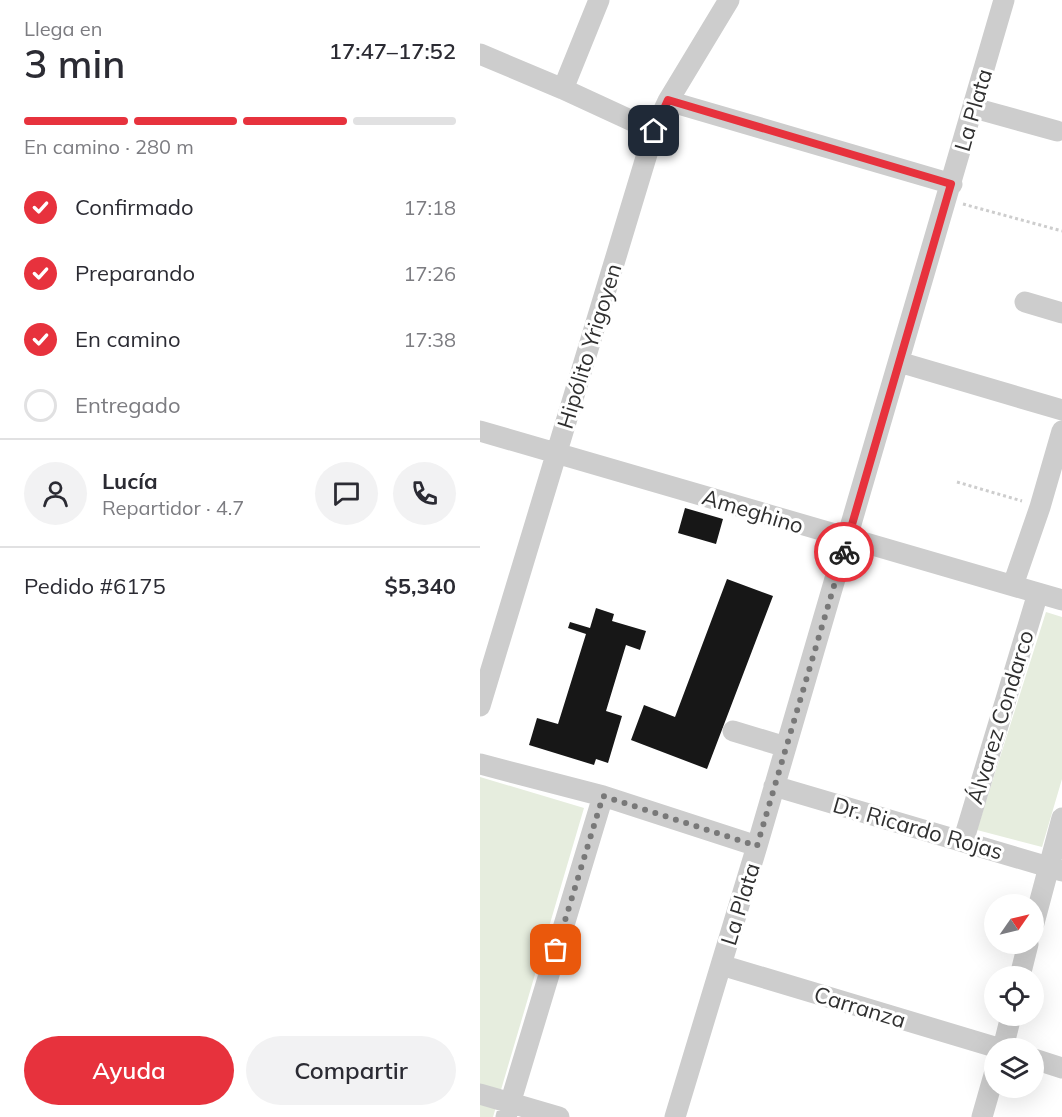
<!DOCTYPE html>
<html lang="es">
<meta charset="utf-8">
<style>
body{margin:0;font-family:Mulish,sans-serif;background:#f2f2f3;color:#2b2b33;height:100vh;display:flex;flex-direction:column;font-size:22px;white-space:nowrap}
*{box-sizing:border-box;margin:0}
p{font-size:20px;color:#7c7c81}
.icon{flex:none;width:33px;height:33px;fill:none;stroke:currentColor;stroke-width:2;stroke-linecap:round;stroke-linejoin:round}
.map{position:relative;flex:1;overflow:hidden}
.drawer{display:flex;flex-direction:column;background:#fff;width:480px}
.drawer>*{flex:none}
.needle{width:39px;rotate:56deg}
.buttons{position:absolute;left:504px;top:894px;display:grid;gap:12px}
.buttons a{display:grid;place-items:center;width:60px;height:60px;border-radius:50%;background:#fff;box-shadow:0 6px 24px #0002;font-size:30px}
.pin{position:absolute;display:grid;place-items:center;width:51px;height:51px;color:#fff;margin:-26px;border-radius:12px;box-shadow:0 3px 9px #0006}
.courier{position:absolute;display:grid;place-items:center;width:60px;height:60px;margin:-30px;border:4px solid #e7323d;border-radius:50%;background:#fff;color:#222;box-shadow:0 2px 8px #0007}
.head em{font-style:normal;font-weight:600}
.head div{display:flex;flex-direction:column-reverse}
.head{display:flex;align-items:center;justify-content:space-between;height:102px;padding:0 24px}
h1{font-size:39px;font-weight:600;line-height:45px}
.bar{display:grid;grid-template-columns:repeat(4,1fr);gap:9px 6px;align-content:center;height:72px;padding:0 24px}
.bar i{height:8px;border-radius:4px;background:#e1e1e2}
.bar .selected{background:#e7323d}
.bar p{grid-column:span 4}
.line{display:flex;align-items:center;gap:15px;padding:0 24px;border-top:2px solid #e1e1e2}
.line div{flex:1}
.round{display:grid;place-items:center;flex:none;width:63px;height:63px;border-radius:32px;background:#f2f2f3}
ol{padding:0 24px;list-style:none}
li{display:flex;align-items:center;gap:18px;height:66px}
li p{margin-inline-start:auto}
li .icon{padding:6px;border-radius:50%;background:#e7323d;color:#fff;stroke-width:4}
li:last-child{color:#7c7c81}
li i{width:33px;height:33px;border:3px solid #e1e1e2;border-radius:50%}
.action{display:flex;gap:12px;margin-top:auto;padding:12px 24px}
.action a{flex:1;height:69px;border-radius:36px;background:#e7323d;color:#fff;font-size:24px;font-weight:600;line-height:69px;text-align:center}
.action a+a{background:#f2f2f3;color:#2b2b33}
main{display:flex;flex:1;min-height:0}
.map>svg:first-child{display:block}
.green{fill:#e6edde}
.building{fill:#171717}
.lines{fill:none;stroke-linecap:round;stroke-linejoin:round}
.path{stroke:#cdcdcd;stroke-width:3;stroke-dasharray:3 3;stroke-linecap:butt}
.minor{stroke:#cdcdcd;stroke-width:21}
.done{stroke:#787878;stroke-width:6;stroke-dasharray:0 10.8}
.route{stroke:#e7323d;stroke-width:8}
.labels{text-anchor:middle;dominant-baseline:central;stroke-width:6;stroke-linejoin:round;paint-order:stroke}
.street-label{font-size:22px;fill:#303030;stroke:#fff}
</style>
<main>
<section class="drawer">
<div class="head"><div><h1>3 min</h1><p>Llega en</p></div><em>17:47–17:52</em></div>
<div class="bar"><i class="selected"></i><i class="selected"></i><i class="selected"></i><i></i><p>En camino · 280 m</p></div>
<ol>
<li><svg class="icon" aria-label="check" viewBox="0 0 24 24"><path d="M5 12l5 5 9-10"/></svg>Confirmado<p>17:18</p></li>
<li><svg class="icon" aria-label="check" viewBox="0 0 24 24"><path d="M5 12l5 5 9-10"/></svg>Preparando<p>17:26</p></li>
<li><svg class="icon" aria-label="check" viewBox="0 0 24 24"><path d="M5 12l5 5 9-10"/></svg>En camino<p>17:38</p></li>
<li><i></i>Entregado</li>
</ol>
<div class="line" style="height:108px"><a class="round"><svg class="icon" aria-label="person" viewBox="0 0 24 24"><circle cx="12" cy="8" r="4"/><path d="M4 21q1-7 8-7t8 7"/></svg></a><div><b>Lucía</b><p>Repartidor · 4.7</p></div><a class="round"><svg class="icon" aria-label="chat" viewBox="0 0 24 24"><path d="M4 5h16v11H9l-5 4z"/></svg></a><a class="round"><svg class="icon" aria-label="phone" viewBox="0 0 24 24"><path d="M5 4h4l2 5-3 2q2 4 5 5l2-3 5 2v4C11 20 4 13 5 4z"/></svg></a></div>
<div class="line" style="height:78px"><div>Pedido #6175</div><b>$5,340</b></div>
<div class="action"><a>Ayuda</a><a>Compartir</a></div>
</section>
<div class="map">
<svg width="582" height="1117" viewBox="0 0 582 1117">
<rect width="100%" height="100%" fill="#fff"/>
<path class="green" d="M566,612L582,617V779L562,847L497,830Z
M0,777L104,808L13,1117H0Z"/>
<path class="building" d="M205,508L243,519L236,544L198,533Z
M247,579L293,596L227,769L151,740L164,705L195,717Z
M116,608L134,614L132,621L166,631L160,650L146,645L126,711L142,716L128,763L116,759L114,765L49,745L57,718L78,724L106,634L88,628L90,622L110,628Z"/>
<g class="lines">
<path class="path" d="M483,204L582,231
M477,482L542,501"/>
<path class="minor" d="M0,54L83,89L174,131
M83,89L119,0
M188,101L472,184
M494,108L577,131
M545,302L582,313
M419,362L582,410
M0,431L582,600
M533,585L560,507L582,431
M0,706L174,131L188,101L249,0
M253,731L306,747
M0,764L123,796L277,846
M294,786L582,871
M483,842L558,593
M554,923L582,818
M241,965L518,1048
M540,976L548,944
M523,1048L531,1016
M554,1059L582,1068
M0,1094L79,1117
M26,1117L123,796
M195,1117L277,846L524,0
M502,1117L514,1075"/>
</g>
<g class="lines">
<path class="done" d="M76,950L123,796L277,846L364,552"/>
<path class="route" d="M174,131L188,100L471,184L364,552"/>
</g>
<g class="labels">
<g class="street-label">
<text transform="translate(493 110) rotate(-74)">La Plata</text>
<text transform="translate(109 346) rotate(-73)">Hipólito Yrigoyen</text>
<text transform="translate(273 511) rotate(17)">Ameghino</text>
<text transform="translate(520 717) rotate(-73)">Álvarez Condarco</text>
<text transform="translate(438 828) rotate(16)">Dr. Ricardo Rojas</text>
<text transform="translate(260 904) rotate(-73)">La Plata</text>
<text transform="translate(380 1007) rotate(17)">Carranza</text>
</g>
</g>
</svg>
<div class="buttons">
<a><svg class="needle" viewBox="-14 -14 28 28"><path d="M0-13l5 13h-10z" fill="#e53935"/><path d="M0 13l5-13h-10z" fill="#7c7c81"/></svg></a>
<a><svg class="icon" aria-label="locate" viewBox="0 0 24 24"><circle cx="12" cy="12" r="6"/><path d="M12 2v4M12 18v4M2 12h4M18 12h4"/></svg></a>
<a><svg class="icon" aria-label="layers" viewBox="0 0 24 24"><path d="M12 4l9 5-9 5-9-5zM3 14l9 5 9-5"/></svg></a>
</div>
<div class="pin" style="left:76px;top:950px;background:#ea580c"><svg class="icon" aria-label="bag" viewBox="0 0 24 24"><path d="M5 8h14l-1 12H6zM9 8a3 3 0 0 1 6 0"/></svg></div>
<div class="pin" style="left:174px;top:131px;background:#1f2937"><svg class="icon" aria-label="home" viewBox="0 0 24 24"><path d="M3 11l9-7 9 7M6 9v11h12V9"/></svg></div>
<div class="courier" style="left:364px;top:552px"><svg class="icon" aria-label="bike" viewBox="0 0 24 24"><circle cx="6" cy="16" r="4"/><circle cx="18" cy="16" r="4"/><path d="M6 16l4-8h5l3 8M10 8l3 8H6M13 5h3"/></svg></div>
</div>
</main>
